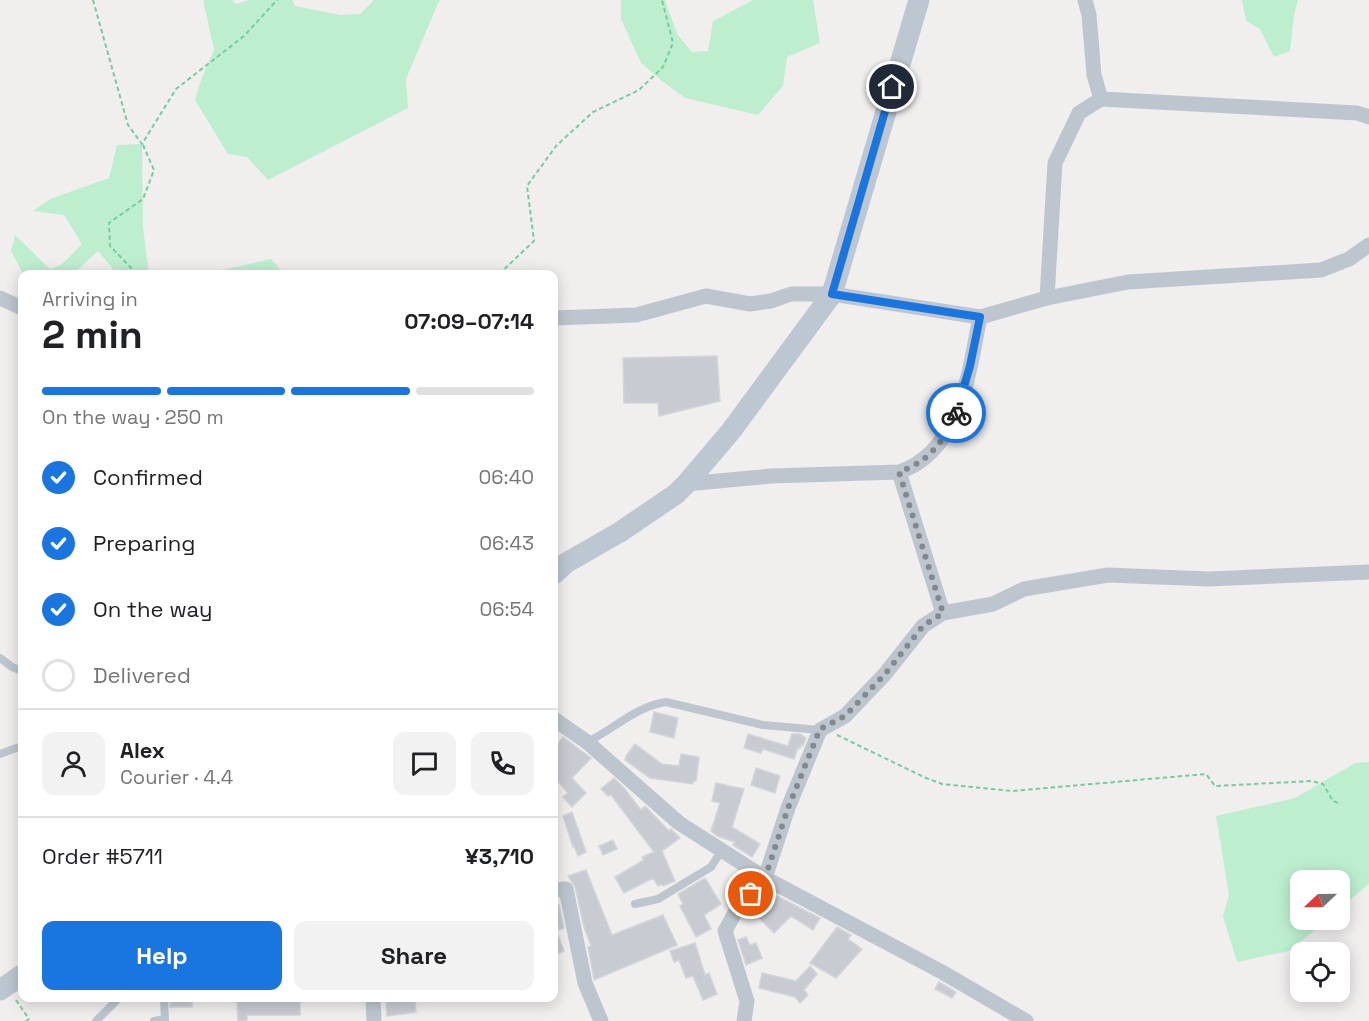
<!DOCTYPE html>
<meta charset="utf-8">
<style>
body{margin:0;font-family:"Space Grotesk",sans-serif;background:#f2f2f2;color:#202124;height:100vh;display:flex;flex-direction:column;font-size:22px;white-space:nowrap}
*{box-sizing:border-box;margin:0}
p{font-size:20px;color:#757577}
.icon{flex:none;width:33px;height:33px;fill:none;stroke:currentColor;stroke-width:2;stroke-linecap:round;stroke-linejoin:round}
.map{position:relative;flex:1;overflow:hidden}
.details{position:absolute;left:18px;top:270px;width:540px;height:732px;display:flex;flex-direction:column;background:#fff;border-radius:12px;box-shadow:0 3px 15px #0003}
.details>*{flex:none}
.needle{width:39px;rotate:248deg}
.fabs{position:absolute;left:1290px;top:870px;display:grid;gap:12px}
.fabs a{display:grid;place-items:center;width:60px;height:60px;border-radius:12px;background:#fff;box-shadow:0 3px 15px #0003;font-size:30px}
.pin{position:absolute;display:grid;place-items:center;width:51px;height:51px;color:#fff;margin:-26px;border:3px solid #fff;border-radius:50%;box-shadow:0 2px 6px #0007}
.courier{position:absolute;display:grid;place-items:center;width:60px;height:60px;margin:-30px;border:4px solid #1975e0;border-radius:50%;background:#fff;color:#222;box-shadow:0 2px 8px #0007}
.head em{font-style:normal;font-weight:800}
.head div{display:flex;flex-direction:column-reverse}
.head{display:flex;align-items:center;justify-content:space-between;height:102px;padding:0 24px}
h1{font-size:39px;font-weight:800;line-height:45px}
.bar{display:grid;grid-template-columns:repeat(4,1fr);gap:9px 6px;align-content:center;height:72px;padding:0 24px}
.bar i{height:8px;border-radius:4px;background:#e0e0e0}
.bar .active{background:#1975e0}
.bar p{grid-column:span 4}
.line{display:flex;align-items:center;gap:15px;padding:0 24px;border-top:2px solid #e0e0e0}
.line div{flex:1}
.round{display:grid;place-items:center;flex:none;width:63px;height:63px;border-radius:12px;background:#f2f2f2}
ol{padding:0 24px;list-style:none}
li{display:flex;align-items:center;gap:18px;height:66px}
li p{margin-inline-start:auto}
li .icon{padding:6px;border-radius:50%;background:#1975e0;color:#fff;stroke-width:4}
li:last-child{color:#757577}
li i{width:33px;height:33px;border:3px solid #e0e0e0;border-radius:50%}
.button{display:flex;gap:12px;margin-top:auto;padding:12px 24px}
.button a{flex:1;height:69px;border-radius:12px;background:#1975e0;color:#fff;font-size:24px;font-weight:800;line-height:69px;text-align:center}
.button a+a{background:#f2f2f2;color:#202124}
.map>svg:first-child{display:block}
.green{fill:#bdefcf}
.building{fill:#c8cbd1;stroke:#d2d5da;stroke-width:1.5}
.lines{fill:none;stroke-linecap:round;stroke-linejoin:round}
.path{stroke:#75cd9f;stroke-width:2;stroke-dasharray:4.5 3;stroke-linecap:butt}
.lane{stroke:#bdc6ce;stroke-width:8}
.street{stroke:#bdc6ce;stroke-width:15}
.secondary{stroke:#bcc7d2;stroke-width:21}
.done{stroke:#82898f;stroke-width:6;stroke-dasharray:0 10.8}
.route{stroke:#1975e0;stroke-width:8}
</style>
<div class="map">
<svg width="1369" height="1021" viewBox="0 0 1369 1021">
<rect width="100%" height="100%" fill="#f1eeee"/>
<path class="green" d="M203,0H232L236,4L249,0H292L295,6L340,15L360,14L374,0H440L438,3L406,79L408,108L268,180L247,157L228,154L195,100L201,80L214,50Z
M621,0H665L677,34L692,52L708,51L713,21L753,0H813L820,43L787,57L783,86L758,115L685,98L662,81L641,63L621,19Z
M1242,0H1298L1294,15L1290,51L1274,57L1260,29L1246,21Z
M142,144L143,228L149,274H115L111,266L98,251L73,274H23L11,251L15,235L50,269L61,265L82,244L64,215L33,211L50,199L109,178L117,145Z
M271,259L284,274H205Z
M1369,762V884L1340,908V880H1300V920H1327L1289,951L1237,962L1223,916L1229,895L1216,816L1295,798L1355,763Z"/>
<path class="building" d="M717,356L720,401L659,416L658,403H624L623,358Z
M654,712L678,718L674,738L650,732Z
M748,734L788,746L792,734H800L806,738L803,746L801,745L800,748L798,747L794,759L763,749L761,753L744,748Z
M563,737L591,758L572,778L586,793L572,807L563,797L568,793L554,777V748Z
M635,744L662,764L679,766L681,754L699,757L696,781H693V784L650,778L625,760L626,756Z
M756,768L780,776L775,793L751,785Z
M614,778L624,788L641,810L645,806L669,831L671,829L680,838L662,851L675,881L663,886L662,884L658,886L653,878L624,893L615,877L644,860L642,857L654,852L611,795L608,796L601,789Z
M716,783L744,789L732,827L760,844L752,857L733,845L735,842L717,836L711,831L720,803L712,801Z
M572,812L586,852L578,856L574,846L573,847L563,816Z
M613,840L617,849L603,855L599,846Z
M586,870L612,935L663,915L677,945L594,980L588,947L591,946L584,927L575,887L568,876Z
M705,878L721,904L704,915L711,929L696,937L680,906L683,904L678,894Z
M766,894L774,901L777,896L820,918L813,930L791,916L774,933L750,909Z
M559,905L564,928L559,930L554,915V909Z
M554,925L564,951L554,955Z
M837,927L851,935L848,939L862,949L836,978L810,963Z
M746,937L750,945L756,943L762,958L746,965L738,940Z
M695,943L705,975L709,973L717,994L703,1000L693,976L686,978L679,960L674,962L670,951Z
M810,966L817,974L804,990L808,995L800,1003L795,997L759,988L762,973L796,981Z
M939,982L956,992L952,998L935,989Z
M170,998H192V1007H170Z
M237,998H300V1015H247V1021H238Z
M415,999L416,1012L387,1016L386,1002Z"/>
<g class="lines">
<path class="path" d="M93,0L128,125L142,144L176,89L244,36L277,0
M137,274L110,246L109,223L143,199L154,170L143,145
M499,274L534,241L527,186L556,146L593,112L639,90L663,67L673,43L662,0
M837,735L926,778L942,784L1012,791L1206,774L1215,786L1312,781L1323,784L1333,801L1341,804
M16,1000L29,1019L26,1021"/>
<path class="lane" d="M0,658L12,667L22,671
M587,742C613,730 636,706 666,702L763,725L820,730
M0,754L22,746
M635,904L658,899L711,867L722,850
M164,998L165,1021
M96,1021L119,998
M154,1021L165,1019"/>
<path class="street" d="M1085,0L1089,15L1094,75L1101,99
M0,298L22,308
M1047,298L1055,163L1079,113L1101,99L1357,113L1369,117
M554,318L636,315L706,296L750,304L771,301L791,294H832L980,317L1047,298L1128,282L1321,270L1349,259L1369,245
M899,472L943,613
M686,484L771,476L899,472C961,451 969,372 980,317
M554,719L587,742L679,823L765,878L942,972L1026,1021
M554,890L566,889L585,983L601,1021
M373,998L374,1021
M744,1021L747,1001L725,931L737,909L765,878L788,808L820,730L845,716L885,674L923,626L943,613L993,604L1024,589L1108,575L1209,579L1369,572"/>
<path class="secondary" d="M554,574L566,563L620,532L676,494L686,484L731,431L832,294L919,0
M0,990L22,975"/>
</g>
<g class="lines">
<path class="done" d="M751,894L765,878L788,808L820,729L845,716L885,674L923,626L943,613L899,472C928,462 945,441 956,413"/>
<path class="route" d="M892,87L832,294L980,317L970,366L956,413"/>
</g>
</svg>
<div class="fabs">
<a><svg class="needle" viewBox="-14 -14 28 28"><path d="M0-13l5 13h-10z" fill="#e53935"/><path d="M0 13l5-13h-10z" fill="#757577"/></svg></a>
<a><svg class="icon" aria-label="locate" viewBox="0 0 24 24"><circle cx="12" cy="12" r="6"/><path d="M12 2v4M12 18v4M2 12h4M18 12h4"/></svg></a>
</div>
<div class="pin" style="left:751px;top:894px;background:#ea580c"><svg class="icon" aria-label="bag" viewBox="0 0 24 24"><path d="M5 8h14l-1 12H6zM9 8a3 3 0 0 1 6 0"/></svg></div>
<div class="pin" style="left:892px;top:87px;background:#1f2937"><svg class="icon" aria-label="home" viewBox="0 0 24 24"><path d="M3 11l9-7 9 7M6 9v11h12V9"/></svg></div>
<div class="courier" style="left:956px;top:413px"><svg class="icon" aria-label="bike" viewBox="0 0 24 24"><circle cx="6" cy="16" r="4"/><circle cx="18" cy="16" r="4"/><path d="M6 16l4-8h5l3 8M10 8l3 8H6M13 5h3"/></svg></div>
<section class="details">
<div class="head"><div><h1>2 min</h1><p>Arriving in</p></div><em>07:09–07:14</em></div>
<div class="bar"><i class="active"></i><i class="active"></i><i class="active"></i><i></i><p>On the way · 250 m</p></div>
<ol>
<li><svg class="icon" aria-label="check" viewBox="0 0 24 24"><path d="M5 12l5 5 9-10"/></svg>Confirmed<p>06:40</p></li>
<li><svg class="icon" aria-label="check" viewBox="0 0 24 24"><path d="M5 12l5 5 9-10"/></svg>Preparing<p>06:43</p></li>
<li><svg class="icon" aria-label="check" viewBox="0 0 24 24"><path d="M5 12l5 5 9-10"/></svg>On the way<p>06:54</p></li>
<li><i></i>Delivered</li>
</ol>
<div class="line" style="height:108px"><a class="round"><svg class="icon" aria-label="person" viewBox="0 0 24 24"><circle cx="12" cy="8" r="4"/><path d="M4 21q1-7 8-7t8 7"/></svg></a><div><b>Alex</b><p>Courier · 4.4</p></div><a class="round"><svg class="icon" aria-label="chat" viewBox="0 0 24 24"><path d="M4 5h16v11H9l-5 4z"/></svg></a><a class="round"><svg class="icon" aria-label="phone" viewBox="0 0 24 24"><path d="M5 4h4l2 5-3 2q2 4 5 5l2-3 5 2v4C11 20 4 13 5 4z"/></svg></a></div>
<div class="line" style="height:78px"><div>Order #5711</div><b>¥3,710</b></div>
<div class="button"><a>Help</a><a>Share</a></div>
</section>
</div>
